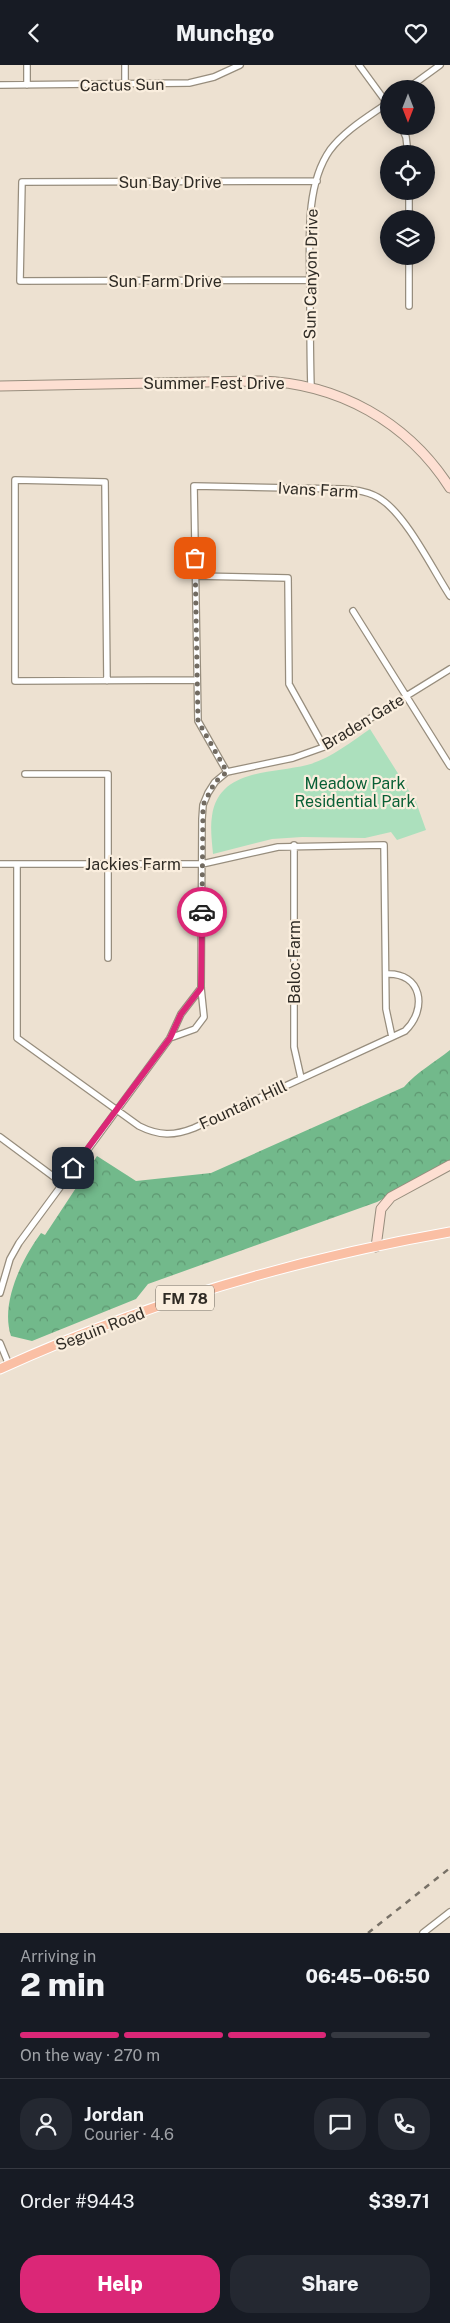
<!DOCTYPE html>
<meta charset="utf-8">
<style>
body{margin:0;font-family:"Public Sans",sans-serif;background:#242831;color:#f1f3f6;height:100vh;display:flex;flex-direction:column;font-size:19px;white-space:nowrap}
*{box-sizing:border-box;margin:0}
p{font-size:16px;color:#9ea1a6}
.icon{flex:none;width:28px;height:28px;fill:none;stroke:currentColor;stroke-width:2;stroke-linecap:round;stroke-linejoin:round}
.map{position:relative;height:1868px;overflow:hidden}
.sheet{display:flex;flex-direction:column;background:#171b24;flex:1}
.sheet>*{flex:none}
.needle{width:32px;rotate:180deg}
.buttons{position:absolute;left:380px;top:15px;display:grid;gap:10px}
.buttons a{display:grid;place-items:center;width:55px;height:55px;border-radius:50%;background:#171b24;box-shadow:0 2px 12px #0003;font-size:25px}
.pin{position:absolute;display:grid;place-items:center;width:42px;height:42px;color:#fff;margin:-21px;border-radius:10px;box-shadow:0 2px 8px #0006}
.courier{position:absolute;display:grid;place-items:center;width:50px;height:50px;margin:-25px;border:4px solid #db2777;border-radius:50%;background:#fff;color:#222;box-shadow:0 1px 6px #0007}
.headline em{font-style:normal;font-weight:800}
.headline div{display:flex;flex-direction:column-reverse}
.headline{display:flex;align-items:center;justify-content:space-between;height:85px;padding:0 20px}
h1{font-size:32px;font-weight:800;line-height:38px}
.bar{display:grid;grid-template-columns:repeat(4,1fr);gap:8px 5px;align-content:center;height:60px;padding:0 20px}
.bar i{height:6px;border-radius:4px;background:#363941}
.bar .on{background:#db2777}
.bar p{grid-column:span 4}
.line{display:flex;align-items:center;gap:12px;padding:0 20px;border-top:1px solid #363941}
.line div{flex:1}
.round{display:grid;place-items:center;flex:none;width:52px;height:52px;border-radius:20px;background:#242831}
.cta{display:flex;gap:10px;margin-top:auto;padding:10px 20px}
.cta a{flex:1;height:58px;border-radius:20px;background:#db2777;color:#fff;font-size:20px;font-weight:800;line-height:58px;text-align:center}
.cta a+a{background:#242831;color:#f1f3f6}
header{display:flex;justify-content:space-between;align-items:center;height:65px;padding:0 20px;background:#171b24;font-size:22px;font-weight:800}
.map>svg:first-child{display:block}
.green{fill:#ace0bd}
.forest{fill:url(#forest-crowns)}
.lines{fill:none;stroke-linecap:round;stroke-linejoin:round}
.street-casing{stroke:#978d7d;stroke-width:8}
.secondary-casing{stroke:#978d7d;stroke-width:11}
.primary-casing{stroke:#fff;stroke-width:11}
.street{stroke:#fff;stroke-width:5.5}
.secondary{stroke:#fddfd2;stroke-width:9}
.primary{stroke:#fabfa4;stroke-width:9}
.rail{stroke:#787167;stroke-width:2.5;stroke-dasharray:6 6;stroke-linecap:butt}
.done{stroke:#726b61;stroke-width:5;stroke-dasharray:0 9}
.route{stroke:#db2777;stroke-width:6}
.labels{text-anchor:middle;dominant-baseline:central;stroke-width:4.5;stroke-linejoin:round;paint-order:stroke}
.shield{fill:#faeede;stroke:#6c665c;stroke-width:1}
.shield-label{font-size:15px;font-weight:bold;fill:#2f2b25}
.street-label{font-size:16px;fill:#2f2b25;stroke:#faeede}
.park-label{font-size:16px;fill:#085f35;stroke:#faeede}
</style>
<header><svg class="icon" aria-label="back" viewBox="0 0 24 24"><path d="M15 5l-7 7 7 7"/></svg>Munchgo<svg class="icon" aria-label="heart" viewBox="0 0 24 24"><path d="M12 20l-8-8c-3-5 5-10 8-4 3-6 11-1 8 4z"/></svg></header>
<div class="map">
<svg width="450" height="1868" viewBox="0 0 450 1868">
<defs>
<pattern id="forest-crowns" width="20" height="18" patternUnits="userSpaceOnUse" patternTransform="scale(1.25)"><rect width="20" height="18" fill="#72b98b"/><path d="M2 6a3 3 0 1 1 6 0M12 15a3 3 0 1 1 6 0" fill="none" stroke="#5e9771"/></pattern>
</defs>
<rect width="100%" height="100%" fill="#ede1d1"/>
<path class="green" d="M370,664L416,737L426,765L397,775L391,767L365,773L302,772L272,774L213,789C212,777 210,763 212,751C219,704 270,709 307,700C330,694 351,677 370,664Z"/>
<path class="forest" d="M450,985V1099L377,1137L148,1219L136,1234L32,1276L11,1271C0,1238 22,1194 41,1168L45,1170L97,1091L136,1116L211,1108L404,1022C417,1007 435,997 450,985Z"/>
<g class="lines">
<g class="street-casing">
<path id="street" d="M27,0V20
M125,0V20
M359,0L389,41
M0,20L189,18L214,12L240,0
M407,24L440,0
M401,61L406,72L408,89
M409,126V154
M409,191V241
M310,215L20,216L22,117L317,116
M311,322C310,289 310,256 310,223C310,181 304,122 330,85C345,65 368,52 389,37
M195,511L288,513L289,619L324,682
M353,546L450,701
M107,616L105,417L15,415V616L196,615
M227,707L198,656L194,421L342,424C355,425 370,426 382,435C407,452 433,505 450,531
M25,709H108V893
M294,780V982L301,1013
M0,799H202L278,782L384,780L386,944L392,972
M17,799V973L139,1061C159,1071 174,1071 194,1063L405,966C428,944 422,907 386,909
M170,973L195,964L204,952L201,923L202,754L203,740L208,728L215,717L227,707L293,693L324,682L450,604
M0,1072L62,1118
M0,1228L10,1194L19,1178L170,973L181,949L201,923
M0,1278L9,1300
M423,1868L450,1847"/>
</g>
<g class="secondary-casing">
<path id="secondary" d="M0,321L260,316C338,318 408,357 450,423
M376,1182L381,1144L391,1132L450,1100"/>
</g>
<g class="primary-casing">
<path id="primary" d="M0,1304C142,1239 296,1194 450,1167"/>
</g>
<use href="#street" class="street"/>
<use href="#secondary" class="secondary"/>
<use href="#primary" class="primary"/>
<path class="rail" d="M368,1868L450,1803"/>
</g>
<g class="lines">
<path class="done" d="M195,493L198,656L227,707L215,717L203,740L202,847"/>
<path class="route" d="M73,1103L170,973L181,949L201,923L202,847"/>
</g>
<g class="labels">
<rect class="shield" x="156" y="1220.5" width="58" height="25" rx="4"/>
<g class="shield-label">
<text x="185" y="1233">FM 78</text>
</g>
<g class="street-label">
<text transform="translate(122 20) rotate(-1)">Cactus Sun</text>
<text x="170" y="117">Sun Bay Drive</text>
<text transform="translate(311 209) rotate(-89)">Sun Canyon Drive</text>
<text x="165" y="216">Sun Farm Drive</text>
<text x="214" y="318">Summer Fest Drive</text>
<text transform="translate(318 425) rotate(3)">Ivans Farm</text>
<text transform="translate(363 657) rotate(-31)">Braden Gate</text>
<text x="133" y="799">Jackies Farm</text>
<text transform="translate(294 897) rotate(-90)">Baloc Farm</text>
<text transform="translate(243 1040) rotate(-25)">Fountain Hill</text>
<text transform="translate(100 1264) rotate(-21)">Seguin Road</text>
</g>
<g class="park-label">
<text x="355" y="718">Meadow Park<tspan x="355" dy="18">Residential Park</tspan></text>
</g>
</g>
</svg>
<div class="buttons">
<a><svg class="needle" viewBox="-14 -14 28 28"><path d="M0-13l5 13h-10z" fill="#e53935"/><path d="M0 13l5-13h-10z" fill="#9ea1a6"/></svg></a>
<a><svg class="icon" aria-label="locate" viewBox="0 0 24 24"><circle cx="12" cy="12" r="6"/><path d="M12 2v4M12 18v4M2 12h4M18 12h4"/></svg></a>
<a><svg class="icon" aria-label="layers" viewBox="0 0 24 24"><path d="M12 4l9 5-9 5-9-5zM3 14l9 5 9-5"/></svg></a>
</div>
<div class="pin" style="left:195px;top:493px;background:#ea580c"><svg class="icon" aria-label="bag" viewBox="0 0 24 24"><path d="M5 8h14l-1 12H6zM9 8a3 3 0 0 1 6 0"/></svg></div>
<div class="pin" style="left:73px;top:1103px;background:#1f2937"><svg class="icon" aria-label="home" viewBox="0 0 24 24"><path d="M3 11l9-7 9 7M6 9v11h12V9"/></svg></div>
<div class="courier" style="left:202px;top:847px"><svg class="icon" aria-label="car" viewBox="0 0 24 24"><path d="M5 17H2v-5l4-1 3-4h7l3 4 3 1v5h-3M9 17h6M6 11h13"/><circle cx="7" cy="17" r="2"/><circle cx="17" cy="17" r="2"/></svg></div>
</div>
<section class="sheet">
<div class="headline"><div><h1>2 min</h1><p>Arriving in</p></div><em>06:45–06:50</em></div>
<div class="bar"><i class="on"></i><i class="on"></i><i class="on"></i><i></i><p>On the way · 270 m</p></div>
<div class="line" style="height:90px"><a class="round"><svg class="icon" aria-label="person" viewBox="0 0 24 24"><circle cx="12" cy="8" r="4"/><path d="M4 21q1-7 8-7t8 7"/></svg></a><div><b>Jordan</b><p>Courier · 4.6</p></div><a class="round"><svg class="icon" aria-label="chat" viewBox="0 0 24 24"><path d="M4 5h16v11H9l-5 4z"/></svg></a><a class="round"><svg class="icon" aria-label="phone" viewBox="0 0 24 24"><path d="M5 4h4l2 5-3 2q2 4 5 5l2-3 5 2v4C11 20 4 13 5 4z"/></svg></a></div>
<div class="line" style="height:65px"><div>Order #9443</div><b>$39.71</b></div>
<div class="cta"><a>Help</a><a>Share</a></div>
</section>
